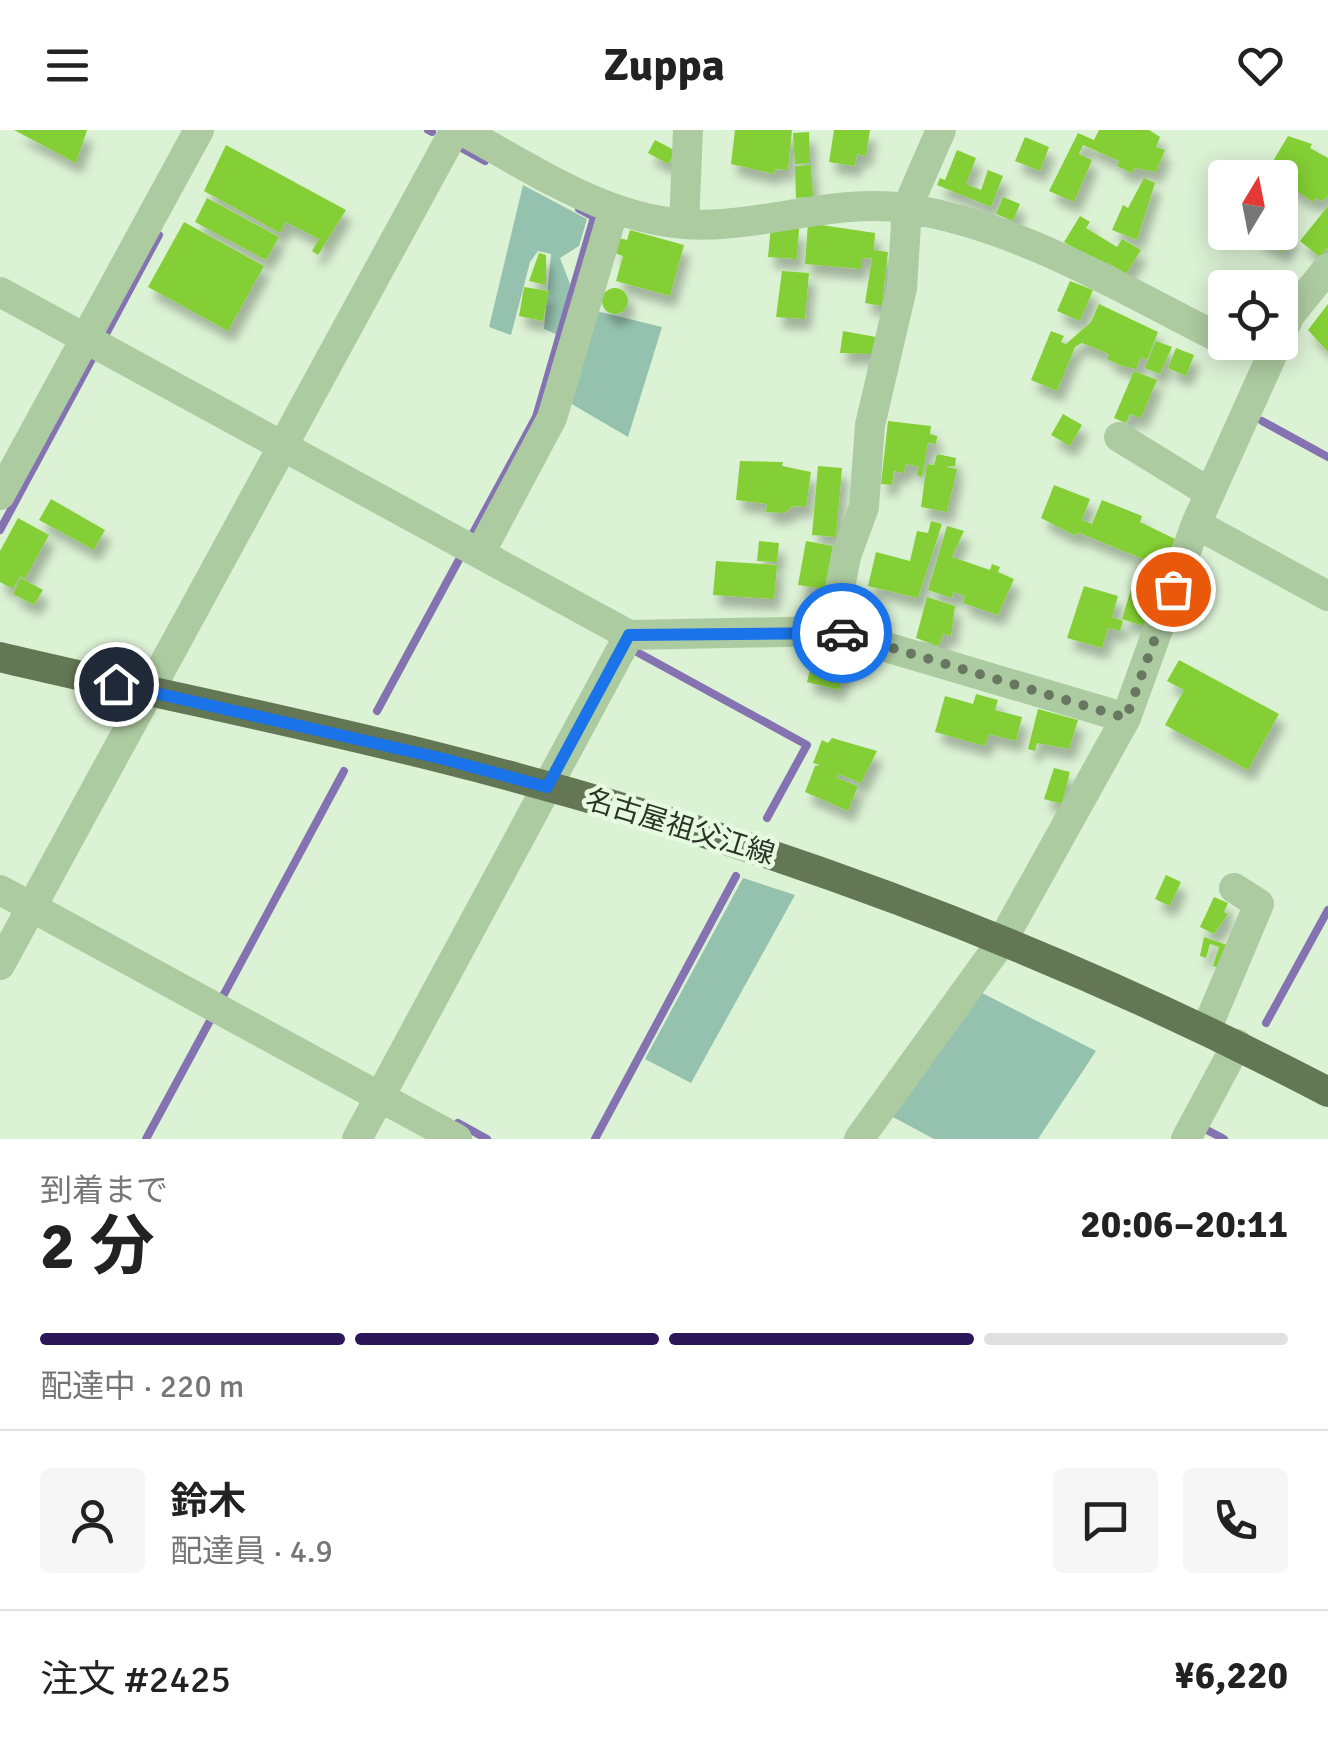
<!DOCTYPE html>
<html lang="ja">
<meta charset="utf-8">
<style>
body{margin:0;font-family:Signika,"Noto Sans JP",sans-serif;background:#f6f6f6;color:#222;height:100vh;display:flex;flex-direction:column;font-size:38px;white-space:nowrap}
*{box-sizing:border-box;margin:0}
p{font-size:32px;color:#767676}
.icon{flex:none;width:55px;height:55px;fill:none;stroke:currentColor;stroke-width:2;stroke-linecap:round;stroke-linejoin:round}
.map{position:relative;height:1009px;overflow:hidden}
.details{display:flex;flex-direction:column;background:#fff;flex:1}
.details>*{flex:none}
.needle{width:65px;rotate:10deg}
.buttons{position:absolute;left:1208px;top:30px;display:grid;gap:20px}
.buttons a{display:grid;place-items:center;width:90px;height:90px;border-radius:10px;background:#fff;box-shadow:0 5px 25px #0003;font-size:50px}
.pin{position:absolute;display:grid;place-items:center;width:85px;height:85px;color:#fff;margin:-42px;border:5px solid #fff;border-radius:50%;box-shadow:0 2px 10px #0007}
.courier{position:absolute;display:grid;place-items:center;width:100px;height:100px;margin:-50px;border:8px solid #1a73e8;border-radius:50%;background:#fff;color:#222;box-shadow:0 2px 12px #0007}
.overview em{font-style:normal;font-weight:700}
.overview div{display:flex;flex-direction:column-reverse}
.overview{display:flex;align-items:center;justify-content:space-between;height:170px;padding:0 40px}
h1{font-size:65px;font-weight:700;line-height:75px}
.bar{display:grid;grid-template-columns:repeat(4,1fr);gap:15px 10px;align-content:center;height:120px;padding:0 40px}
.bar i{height:12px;border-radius:8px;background:#e0e0e0}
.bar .active{background:#2c1758}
.bar p{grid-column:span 4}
.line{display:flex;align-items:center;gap:25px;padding:0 40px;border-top:2px solid #e0e0e0}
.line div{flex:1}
.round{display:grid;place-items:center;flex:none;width:105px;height:105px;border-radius:10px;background:#f6f6f6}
header{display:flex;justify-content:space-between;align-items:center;height:130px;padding:0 40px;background:#fff;font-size:45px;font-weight:700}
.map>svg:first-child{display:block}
.green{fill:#95c2af}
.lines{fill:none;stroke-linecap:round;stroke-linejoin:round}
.stream{stroke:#8472b1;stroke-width:8}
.building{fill:#84cf36;filter:url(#shadow)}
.minor{stroke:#adcba1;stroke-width:30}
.major{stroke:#637754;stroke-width:30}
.done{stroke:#697662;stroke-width:10;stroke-dasharray:0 18}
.route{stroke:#1a73e8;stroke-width:12}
.labels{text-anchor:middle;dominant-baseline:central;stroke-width:9;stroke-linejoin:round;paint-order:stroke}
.street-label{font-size:28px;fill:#2b3424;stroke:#e6fae1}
</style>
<header><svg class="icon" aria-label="menu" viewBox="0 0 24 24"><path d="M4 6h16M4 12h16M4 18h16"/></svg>Zuppa<svg class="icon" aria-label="heart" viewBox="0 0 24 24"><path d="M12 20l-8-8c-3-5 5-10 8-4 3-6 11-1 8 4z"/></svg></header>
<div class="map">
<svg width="1328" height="1009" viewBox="0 0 1328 1009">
<defs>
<filter id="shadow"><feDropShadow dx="6" dy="11" stdDeviation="5" flood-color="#0004"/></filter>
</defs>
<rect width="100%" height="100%" fill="#dcf2d5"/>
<path class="green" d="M523,55L587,89L579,116L560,128L570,154L560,206L544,199L551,124L538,121L530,132L511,205L489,197Z
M596,181L662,197L628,307L570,273Z
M743,748L795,765L691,953L645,929Z
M980,862L1096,921L1038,1009H934L891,986Z"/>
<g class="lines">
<path class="stream" d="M428,0L432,2
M458,16L485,31
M107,202L159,105
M1262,291L1328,327
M0,400L92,229
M473,403L536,287L594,87L579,79
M635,521L807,615L767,688
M377,581L461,426
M223,866L344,641
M1266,893L1328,780
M458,993L487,1009
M1207,1000L1224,1009
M146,1009L212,887
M595,1009L736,746"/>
</g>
<path class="building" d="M14,0H87L76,33Z
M735,0H792L788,40L775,39L774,44L731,34Z
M834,0H870L866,26L857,24L855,36L829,32Z
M1099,0H1149L1160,7L1156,17L1165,20L1156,42L1135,38L1132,43L1117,36L1119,31L1083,15L1079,24L1092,30L1074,72L1049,61L1078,3L1094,10Z
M809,2L810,33L795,34L793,3Z
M1288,6L1312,14L1310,18L1328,28V66L1322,71L1316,68L1313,72L1267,41Z
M1025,7L1049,17L1040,41L1015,31Z
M655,10L676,21L668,34L648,23Z
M226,15L346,80L318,125L312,121L319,109L286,92L280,103L204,61Z
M957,20L976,28L966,54L981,60L988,40L1003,46L991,77L937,55L940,48L945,50Z
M811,35L813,67L796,68L795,36Z
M1144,48L1155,53L1137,110L1112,100L1123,75L1128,78Z
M1003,67L1020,74L1013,91L996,84Z
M207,68L279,107L266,130L195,92Z
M1328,76V117L1320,127L1300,111Z
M1080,86L1090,92L1086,98L1117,117L1122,109L1141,120L1126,144L1107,132L1104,137L1064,112Z
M184,92L264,136L228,201L148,157Z
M808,93L875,103L874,120L888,122L882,176L865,173L872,128L861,129V139L805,134Z
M1280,93L1293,105L1283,122L1254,107L1256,102H1280Z
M771,97L799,99L797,129L768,127Z
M630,100L684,115L670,166L616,151L623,126L615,123L619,108L627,110Z
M539,123L546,125V155L529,151Z
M782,141L809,143L805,189L776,187Z
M1070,151L1093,160L1080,191L1057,181Z
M524,157L549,161L543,191L519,186Z
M602 171a13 13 0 1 1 26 0a13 13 0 1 1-26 0Z
M1099,174L1158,202L1147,230L1141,227L1136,239L1122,236L1107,229L1109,224L1082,213L1075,217L1057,261L1031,250L1051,201L1064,206L1061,212L1066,214L1091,192Z
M1328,174V222L1308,200Z
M843,201L876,207L873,224L840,223Z
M1156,211L1172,217L1160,244L1145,238Z
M1176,218L1194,225L1186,246L1168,238Z
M1134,241L1157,250L1141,288L1130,284L1126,293L1114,288Z
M1063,284L1082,295L1070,316L1051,305Z
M888,291L931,296L930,304L937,306L936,314L928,313L922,347L917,345L919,337L906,334L904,343L894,341L892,355L881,354Z
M937,324L956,328L955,336L945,337L957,339L947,382L921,377L927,334L934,335Z
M740,331L783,332L782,336L811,342L806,377L793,376L784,383L766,382L767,374L736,370Z
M818,336L842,338L836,407L812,405Z
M1054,355L1090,369L1082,390L1092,394L1102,370L1142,386L1140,392L1175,409L1164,438L1145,433L1164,440L1159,453L1141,446L1143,429L1077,402L1076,406L1041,388Z
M51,369L105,400L94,420L39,390Z
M18,388L49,405L25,449L20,446L13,459L0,452V421Z
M931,391L942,394L918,468L868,456L876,422L910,431L917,401L928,403Z
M947,396L964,401L952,427L990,440L992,434L1000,437L998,442L1014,449L998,485L963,473L965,466L953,462L952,468L928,460Z
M759,411L779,413L777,432L757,431Z
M806,411L833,416L825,459L798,455Z
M716,431L777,435L774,469L713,465Z
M1135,446L1160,454L1147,497L1122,489Z
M21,448L43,460L34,475L13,464Z
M1084,456L1118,466L1112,487L1123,491L1120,501L1108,498L1102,518L1067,508Z
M927,467L955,476L951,506L943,504L939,516L916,508Z
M817,514L827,517L824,527L846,533L839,560L807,552Z
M1179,530L1279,584L1248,640L1165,595L1184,560L1167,551Z
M976,564L998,570L995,580L1022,587L1016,611L989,604L985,616L935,602L945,566L973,574Z
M1038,579L1078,590L1069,619L1037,613L1035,621L1028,619Z
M832,608L877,621L861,653L838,644L837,648L858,656L848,681L805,662L815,636L820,635L813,633L822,610L828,613Z
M1054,638L1070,642L1062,674L1044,669Z
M1166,745L1181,752L1170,776L1155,769Z
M1214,767L1228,773L1224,782L1228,784L1214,804L1200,797Z
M1204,807L1227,815L1220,838L1213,836L1219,817L1210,814L1206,828L1200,826Z"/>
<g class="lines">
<path class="minor" d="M461,0C544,45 622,102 722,94C783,90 848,68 911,79C1024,98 1123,160 1225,211
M684,94L688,0
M0,162L629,505L832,501L1126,588
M1280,207L1290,185L1328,138
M1119,307L1210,363
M0,365L199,0
M1196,394L1328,466
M480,423L552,288L613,82
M832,501L846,426L864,377L870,295L902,158L907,78L941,0
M0,760L457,1009
M0,835L455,0
M1206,900L1259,774L1234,758
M357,1009L629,505
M859,1009L1002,811L1126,588L1196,394L1278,212
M1186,1009L1237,914"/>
<path class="major" d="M0,527C147,562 295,591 441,628C747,705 1048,815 1328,962"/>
</g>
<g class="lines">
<path class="done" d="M842,503L1126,588L1173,459"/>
<path class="route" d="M116,554L440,628L547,657L629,505L842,503"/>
</g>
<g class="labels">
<g class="street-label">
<text transform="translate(680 697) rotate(17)">名古屋祖父江線</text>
</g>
</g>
</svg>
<div class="buttons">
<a><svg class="needle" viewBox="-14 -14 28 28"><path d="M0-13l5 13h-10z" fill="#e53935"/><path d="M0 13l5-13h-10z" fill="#767676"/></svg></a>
<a><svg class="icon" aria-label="locate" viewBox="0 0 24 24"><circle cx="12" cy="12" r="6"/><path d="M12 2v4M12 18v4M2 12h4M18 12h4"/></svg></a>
</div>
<div class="pin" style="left:1173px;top:459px;background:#ea580c"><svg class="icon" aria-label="bag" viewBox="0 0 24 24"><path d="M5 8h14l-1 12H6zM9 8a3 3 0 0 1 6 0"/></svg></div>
<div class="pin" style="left:116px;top:554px;background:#1f2937"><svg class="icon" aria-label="home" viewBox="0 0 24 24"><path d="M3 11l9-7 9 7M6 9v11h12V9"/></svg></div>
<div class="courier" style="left:842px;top:503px"><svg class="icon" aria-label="car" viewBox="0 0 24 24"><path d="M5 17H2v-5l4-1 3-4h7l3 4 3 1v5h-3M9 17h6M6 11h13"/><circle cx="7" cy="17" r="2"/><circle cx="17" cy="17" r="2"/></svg></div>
</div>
<section class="details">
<div class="overview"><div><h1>2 分</h1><p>到着まで</p></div><em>20:06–20:11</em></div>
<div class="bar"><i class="active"></i><i class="active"></i><i class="active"></i><i></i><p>配達中 · 220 m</p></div>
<div class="line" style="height:180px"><a class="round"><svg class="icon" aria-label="person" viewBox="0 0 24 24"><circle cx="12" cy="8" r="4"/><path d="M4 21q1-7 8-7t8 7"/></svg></a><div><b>鈴木</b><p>配達員 · 4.9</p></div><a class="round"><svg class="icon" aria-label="chat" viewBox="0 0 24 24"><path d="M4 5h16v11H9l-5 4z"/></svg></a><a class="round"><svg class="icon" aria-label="phone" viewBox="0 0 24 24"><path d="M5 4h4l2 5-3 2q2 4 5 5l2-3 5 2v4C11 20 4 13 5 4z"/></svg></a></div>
<div class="line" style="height:130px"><div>注文 #2425</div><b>¥6,220</b></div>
</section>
